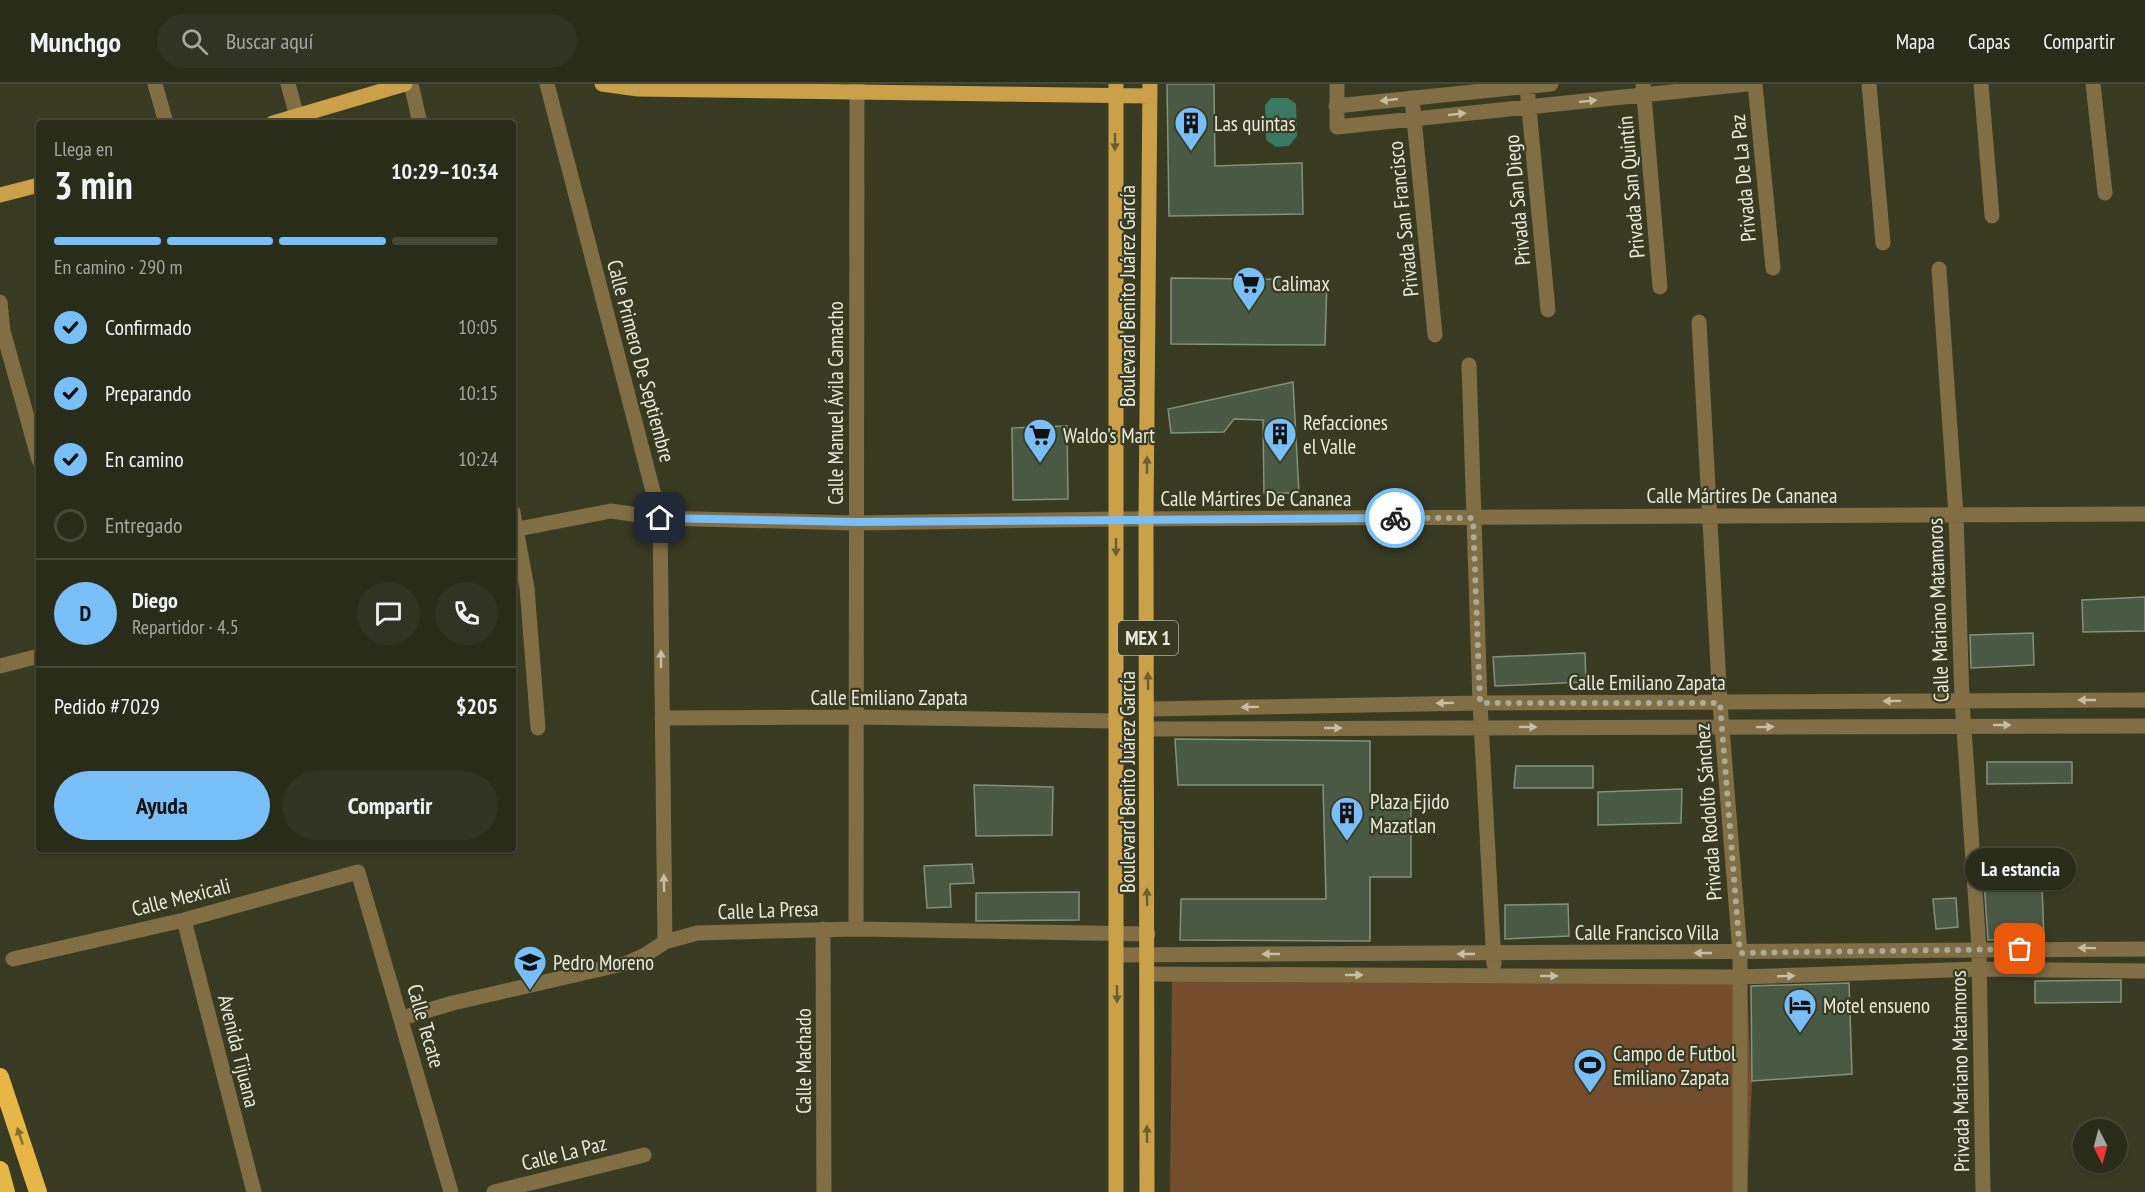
<!DOCTYPE html>
<html lang="es">
<meta charset="utf-8">
<style>
body{margin:0;font-family:"PT Sans Narrow",sans-serif;background:#323423;color:#f1f3f6;height:100vh;display:flex;flex-direction:column;font-size:22px;white-space:nowrap}
*{box-sizing:border-box;margin:0}
p{font-size:20px;color:#a5a7a2}
.icon{flex:none;width:33px;height:33px;fill:none;stroke:currentColor;stroke-width:2;stroke-linecap:round;stroke-linejoin:round}
.map{position:relative;flex:1;overflow:hidden}
.details{position:absolute;left:36px;top:36px;width:480px;height:732px;display:flex;flex-direction:column;background:#2a2c1a;border-radius:6px;box-shadow:0 2px 4px #0004,0 0 0 2px #464839}
.details>*{flex:none}
.needle{width:39px;rotate:174deg}
.controls{position:absolute;left:2073px;top:1035px;display:grid;gap:12px}
.controls a{display:grid;place-items:center;width:54px;height:54px;border-radius:50%;background:#2a2c1a;box-shadow:0 2px 4px #0004,0 0 0 2px #464839;font-size:30px}
.pin{position:absolute;display:grid;place-items:center;width:51px;height:51px;color:#fff;margin:-26px;border-radius:12px;box-shadow:0 3px 9px #0006}
.courier{position:absolute;display:grid;place-items:center;width:60px;height:60px;margin:-30px;border:4px solid #78bff8;border-radius:50%;background:#fff;color:#222;box-shadow:0 2px 8px #0007}
.bubble{position:absolute;height:42px;border-radius:21px;background:#2a2c1a;box-shadow:0 2px 4px #0004,0 0 0 2px #464839;font-size:20px;font-weight:600;line-height:42px;text-align:center}
.overview em{font-style:normal;font-weight:600}
.overview div{display:flex;flex-direction:column-reverse}
.overview{display:flex;align-items:center;justify-content:space-between;height:102px;padding:0 18px}
h1{font-size:39px;font-weight:600;line-height:45px}
.bar{display:grid;grid-template-columns:repeat(4,1fr);gap:9px 6px;align-content:center;height:72px;padding:0 18px}
.bar i{height:8px;border-radius:4px;background:#464839}
.bar .current{background:#78bff8}
.bar p{grid-column:span 4}
.line{display:flex;align-items:center;gap:15px;padding:0 18px;border-top:2px solid #464839}
.line div{flex:1}
.round{display:grid;place-items:center;flex:none;width:63px;height:63px;border-radius:32px;background:#323423}
ol{padding:0 18px;list-style:none}
li{display:flex;align-items:center;gap:18px;height:66px}
li p{margin-inline-start:auto}
li .icon{padding:6px;border-radius:50%;background:#78bff8;color:#111;stroke-width:4}
li:last-child{color:#a5a7a2}
li i{width:33px;height:33px;border:3px solid #464839;border-radius:50%}
.cta{display:flex;gap:12px;margin-top:auto;padding:12px 18px}
.cta a{flex:1;height:69px;border-radius:36px;background:#78bff8;color:#111;font-size:24px;font-weight:600;line-height:69px;text-align:center}
.cta a+a{background:#323423;color:#f1f3f6}
header{display:flex;align-items:center;gap:36px;box-sizing:border-box;height:84px;padding:0 30px;background:#2a2c1a;border-bottom:2px solid #464839}
header strong{font-size:28px}
nav{display:flex;gap:33px;margin-inline-start:auto;font-size:21px}
.search{width:420px;height:54px;background:#323423;display:flex;align-items:center;gap:15px;box-sizing:border-box;padding:0 21px;border-radius:33px;color:#a5a7a2;font-size:22px}
.map>svg:first-child{display:block}
.green{fill:#744d2e}
.water{fill:#3a795f}
.building{fill:#4a5944;stroke:#82927c;stroke-width:1.5}
.lines{fill:none;stroke-linecap:round;stroke-linejoin:round}
.minor{stroke:#816e45;stroke-width:15}
.major{stroke:#caa148;stroke-width:15}
.highway{stroke:#e6b646;stroke-width:18}
.oneway{fill:#c4bfa6}
.oneway2{fill:#6b5e2f}
.oneway3{fill:#7e6c30}
.done{stroke:#aaac9a;stroke-width:6;stroke-dasharray:0 10.8}
.route{stroke:#78bff8;stroke-width:8}
.labels{text-anchor:middle;dominant-baseline:central;stroke-width:4.5;stroke-linejoin:round;paint-order:stroke}
.shield{fill:#383a22;stroke:#b3b5a4;stroke-width:1.5}
.shield-label{font-size:20px;font-weight:bold;fill:#e8eadb}
.poi-label{font-size:21px;fill:#e8eadb;stroke:#383a22;text-anchor:start}
.street-label{font-size:21px;fill:#e8eadb;stroke:#383a22}
</style>
<header>
<strong>Munchgo</strong>
<div class="search"><svg class="icon" aria-label="search" viewBox="0 0 24 24"><circle cx="10" cy="10" r="6"/><path d="M15 15l6 6"/></svg>Buscar aquí</div>
<nav><a>Mapa</a><a>Capas</a><a>Compartir</a></nav>
</header>
<div class="map">
<svg width="2145" height="1108" viewBox="0 0 2145 1108">
<rect width="100%" height="100%" fill="#383a22"/>
<path class="green" d="M1721,894L1747,910L1752,997L1747,1108H1170L1172,897Z"/>
<path class="water" d="M1271,14H1288L1296,20L1297,52L1289,62L1276,63L1266,56L1265,21Z"/>
<path class="building" d="M1167,0H1214L1215,82L1302,79L1303,130L1169,132Z
M1171,194L1327,196L1325,261L1171,260Z
M1293,298L1299,409H1264L1263,336L1234,335L1224,348L1171,349L1168,325Z
M1067,342L1068,415L1013,416L1012,344Z
M2145,513V547L2083,548L2082,516Z
M2033,549L2034,581L1971,584L1970,551Z
M1585,569L1586,598L1495,602L1493,573Z
M1175,655L1370,657V717L1411,718V793H1370V857L1180,856L1181,815H1326L1323,701H1178Z
M1987,678H2072V699L1987,700Z
M1516,682H1593V704H1514Z
M974,701L1053,703L1052,751L976,752Z
M1682,705L1681,739L1598,741V708Z
M1982,767H2014L2016,802H2042L2044,855L1988,856Z
M972,780L974,799L950,800L951,823L927,824L924,782Z
M1079,808V836L976,837V809Z
M1956,814L1958,843L1936,845L1933,815Z
M1568,820L1569,852L1505,855V821Z
M2121,896V918L2035,919V897Z
M1849,899L1852,990L1752,997L1751,902Z"/>
<g class="lines">
<path class="minor" d="M155,0L166,39
M288,0L297,33
M411,0L420,39
M547,0L660,434L665,858
M1337,0V43L1747,0
M1643,0L1660,203
M1755,0L1773,184
M1869,0L1883,159
M1981,0L1992,132
M2093,0L2105,109
M1527,3L1548,226
M1412,14L1435,251
M1336,22L1551,0
M1939,185L1956,431L1962,616L1979,865L1983,1108
M0,218L3,247L39,376
M1699,238L1720,619L1740,869V1108
M1469,281L1480,619L1494,880
M513,428L527,504L538,644
M513,446L611,427L660,434L856,439L1116,435L2145,430
M0,582L39,572
M1149,625L1480,619L2145,616
M662,634L856,633L1116,637
M1149,645L2145,642
M184,836L254,1108
M823,845L824,1108
M856,845L857,0
M1117,871L2145,865
M13,875L184,836L358,788L451,1108
M1148,890L1740,893L1979,885L2145,887
M402,934L453,919L627,879L645,871L665,858L697,849L856,845L1148,850
M494,1108L644,1071"/>
<path class="major" d="M602,0L638,5L1150,12
M1116,0V1108
M273,39L405,0
M0,111L39,101
M1147,1108L1146,435L1150,0"/>
<path class="highway" d="M0,993L38,1108
M0,1086L6,1108"/>
</g>
<defs><path id="oneway-solid" d="M-6-.8H1V-3.2L6.5 0L1 3.2V.8H-6Z" transform="scale(1.5)"/></defs>
<g class="oneway">
<use href="#oneway-solid" transform="translate(1389 16) rotate(174)"/>
<use href="#oneway-solid" transform="translate(1588 17) rotate(-6)"/>
<use href="#oneway-solid" transform="translate(1457 30) rotate(-6)"/>
<use href="#oneway-solid" transform="translate(661 575) rotate(-90)"/>
<use href="#oneway-solid" transform="translate(2087 616) rotate(180)"/>
<use href="#oneway-solid" transform="translate(1892 617) rotate(179)"/>
<use href="#oneway-solid" transform="translate(1445 619) rotate(179)"/>
<use href="#oneway-solid" transform="translate(1250 623) rotate(179)"/>
<use href="#oneway-solid" transform="translate(2002 641)"/>
<use href="#oneway-solid" transform="translate(1528 643)"/>
<use href="#oneway-solid" transform="translate(1765 643) rotate(-1)"/>
<use href="#oneway-solid" transform="translate(1333 644)"/>
<use href="#oneway-solid" transform="translate(664 799) rotate(-91)"/>
<use href="#oneway-solid" transform="translate(2087 864) rotate(-179)"/>
<use href="#oneway-solid" transform="translate(1703 869) rotate(180)"/>
<use href="#oneway-solid" transform="translate(1271 870) rotate(180)"/>
<use href="#oneway-solid" transform="translate(1466 870) rotate(180)"/>
<use href="#oneway-solid" transform="translate(1354 891)"/>
<use href="#oneway-solid" transform="translate(1549 892)"/>
<use href="#oneway-solid" transform="translate(1786 892) rotate(-2)"/>
</g>
<g class="oneway2">
<use href="#oneway-solid" transform="translate(1115 58) rotate(90)"/>
<use href="#oneway-solid" transform="translate(1147 381) rotate(-90)"/>
<use href="#oneway-solid" transform="translate(1116 463) rotate(90)"/>
<use href="#oneway-solid" transform="translate(1148 597) rotate(-91)"/>
<use href="#oneway-solid" transform="translate(1147 813) rotate(-91)"/>
<use href="#oneway-solid" transform="translate(1117 910) rotate(90)"/>
<use href="#oneway-solid" transform="translate(1147 1050) rotate(-90)"/>
</g>
<use class="oneway3" href="#oneway-solid" transform="translate(20 1052) rotate(-108)"/>
<g class="lines">
<path class="done" d="M1395,434H1473L1480,619H1720L1740,869L2020,865"/>
<path class="route" d="M660,434L856,438L1395,434"/>
</g>
<defs>
<g id="building-pin" transform="scale(1.725)"><path d="M0 17L-7.5 6A9.5 9.5 0 1 1 7.5 6Z" fill="#78bff8" stroke="#383a22"/><path d="M-4-6H4V6H1V3H-1V6H-4ZM-2.5-4.3h1.7v1.8h-1.7ZM.8-4.3h1.7v1.8H.8ZM-2.5-1h1.7V.8h-1.7ZM.8-1h1.7V.8H.8Z" fill="#111"/></g>
<g id="supermarket-pin" transform="scale(1.725)"><path d="M0 17L-7.5 6A9.5 9.5 0 1 1 7.5 6Z" fill="#78bff8" stroke="#383a22"/><path d="M-6-5.5h2.5l.6 2H6L4.5 2H-2.5L-4.4-4H-6ZM-1.5 3.2a1.3 1.3 0 1 0 .1 0ZM3 3.2a1.3 1.3 0 1 0 .1 0Z" fill="#111"/></g>
<g id="school-pin" transform="scale(1.725)"><path d="M0 17L-7.5 6A9.5 9.5 0 1 1 7.5 6Z" fill="#78bff8" stroke="#383a22"/><path d="M0-5L7-2L0 1L-7-2ZM-4 1L0 2.5L4 1V4Q0 6-4 4Z" fill="#111"/></g>
<g id="hotel-pin" transform="scale(1.725)"><path d="M0 17L-7.5 6A9.5 9.5 0 1 1 7.5 6Z" fill="#78bff8" stroke="#383a22"/><path d="M-6-4.5h1.5V1H6V5H4.5V3h-9V5H-6ZM-4 0a1.8 1.8 0 1 1 3.6 0ZM.5 0V-2.5h3Q6-2.5 6 0Z" fill="#111"/></g>
<g id="stadium-pin" transform="scale(1.725)"><path d="M0 17L-7.5 6A9.5 9.5 0 1 1 7.5 6Z" fill="#78bff8" stroke="#383a22"/><path d="M0-5a6.5 5 0 1 0 0 10a6.5 5 0 1 0 0-10ZM-3.5-1.8h7v3.6h-7Z" fill="#111"/></g>
</defs>
<g fill-rule="evenodd">
<use href="#building-pin" x="1191" y="39"/>
<use href="#supermarket-pin" x="1249" y="199"/>
<use href="#building-pin" x="1280" y="350"/>
<use href="#supermarket-pin" x="1040" y="351"/>
<use href="#building-pin" x="1347" y="729"/>
<use href="#school-pin" x="530" y="878"/>
<use href="#hotel-pin" x="1800" y="921"/>
<use href="#stadium-pin" x="1590" y="981"/>
</g>
<g class="labels">
<rect class="shield" x="1118" y="537" width="60" height="34" rx="4.5"/>
<g class="shield-label">
<text x="1148" y="554">MEX 1</text>
</g>
<g class="poi-label">
<text x="1214" y="39">Las quintas</text>
<text x="1272" y="199">Calimax</text>
<text x="1303" y="338">Refacciones<tspan x="1303" dy="24">el Valle</tspan></text>
<text x="1063" y="351">Waldo's Mart</text>
<text x="1370" y="717">Plaza Ejido<tspan x="1370" dy="24">Mazatlan</tspan></text>
<text x="553" y="878">Pedro Moreno</text>
<text x="1823" y="921">Motel ensueno</text>
<text x="1613" y="969">Campo de Futbol<tspan x="1613" dy="24">Emiliano Zapata</tspan></text>
</g>
<g class="street-label">
<text transform="translate(1743 94) rotate(-95)">Privada De La Paz</text>
<text transform="translate(1631 103) rotate(-95)">Privada San Quintín</text>
<text transform="translate(1517 116) rotate(-95)">Privada San Diego</text>
<text transform="translate(1403 135) rotate(-96)">Privada San Francisco</text>
<text transform="translate(1127 212) rotate(-90)">Boulevard Benito Juárez García</text>
<text transform="translate(641 277) rotate(75)">Calle Primero De Septiembre</text>
<text transform="translate(835 319) rotate(-90)">Calle Manuel Ávila Camacho</text>
<text x="1742" y="411">Calle Mártires De Cananea</text>
<text x="1256" y="414">Calle Mártires De Cananea</text>
<text transform="translate(1938 526) rotate(-92)">Calle Mariano Matamoros</text>
<text x="1647" y="598">Calle Emiliano Zapata</text>
<text x="889" y="613">Calle Emiliano Zapata</text>
<text transform="translate(1127 698) rotate(-90)">Boulevard Benito Juárez García</text>
<text transform="translate(1708 728) rotate(-94)">Privada Rodolfo Sánchez</text>
<text transform="translate(181 813) rotate(-14)">Calle Mexicali</text>
<text transform="translate(768 826) rotate(-2)">Calle La Presa</text>
<text x="1647" y="848">Calle Francisco Villa</text>
<text transform="translate(426 942) rotate(74)">Calle Tecate</text>
<text transform="translate(239 967) rotate(76)">Avenida Tijuana</text>
<text transform="translate(803 977) rotate(-90)">Calle Machado</text>
<text transform="translate(1960 987) rotate(-91)">Privada Mariano Matamoros</text>
<text transform="translate(564 1069) rotate(-14)">Calle La Paz</text>
</g>
</g>
</svg>
<div class="controls">
<a><svg class="needle" viewBox="-14 -14 28 28"><path d="M0-13l5 13h-10z" fill="#e53935"/><path d="M0 13l5-13h-10z" fill="#a5a7a2"/></svg></a>
</div>
<div class="pin" style="left:2020px;top:865px;background:#ea580c"><svg class="icon" aria-label="bag" viewBox="0 0 24 24"><path d="M5 8h14l-1 12H6zM9 8a3 3 0 0 1 6 0"/></svg></div>
<div class="pin" style="left:660px;top:434px;background:#1f2937"><svg class="icon" aria-label="home" viewBox="0 0 24 24"><path d="M3 11l9-7 9 7M6 9v11h12V9"/></svg></div>
<div class="courier" style="left:1395px;top:434px"><svg class="icon" aria-label="bike" viewBox="0 0 24 24"><circle cx="6" cy="16" r="4"/><circle cx="18" cy="16" r="4"/><path d="M6 16l4-8h5l3 8M10 8l3 8H6M13 5h3"/></svg></div>
<div class="bubble" style="left:1965px;top:764px;width:111px">La estancia</div>
<section class="details">
<div class="overview"><div><h1>3 min</h1><p>Llega en</p></div><em>10:29–10:34</em></div>
<div class="bar"><i class="current"></i><i class="current"></i><i class="current"></i><i></i><p>En camino · 290 m</p></div>
<ol>
<li><svg class="icon" aria-label="check" viewBox="0 0 24 24"><path d="M5 12l5 5 9-10"/></svg>Confirmado<p>10:05</p></li>
<li><svg class="icon" aria-label="check" viewBox="0 0 24 24"><path d="M5 12l5 5 9-10"/></svg>Preparando<p>10:15</p></li>
<li><svg class="icon" aria-label="check" viewBox="0 0 24 24"><path d="M5 12l5 5 9-10"/></svg>En camino<p>10:24</p></li>
<li><i></i>Entregado</li>
</ol>
<div class="line" style="height:108px"><b class="round" style="background:#78bff8;color:#111">D</b><div><b>Diego</b><p>Repartidor · 4.5</p></div><a class="round"><svg class="icon" aria-label="chat" viewBox="0 0 24 24"><path d="M4 5h16v11H9l-5 4z"/></svg></a><a class="round"><svg class="icon" aria-label="phone" viewBox="0 0 24 24"><path d="M5 4h4l2 5-3 2q2 4 5 5l2-3 5 2v4C11 20 4 13 5 4z"/></svg></a></div>
<div class="line" style="height:78px"><div>Pedido #7029</div><b>$205</b></div>
<div class="cta"><a>Ayuda</a><a>Compartir</a></div>
</section>
</div>
